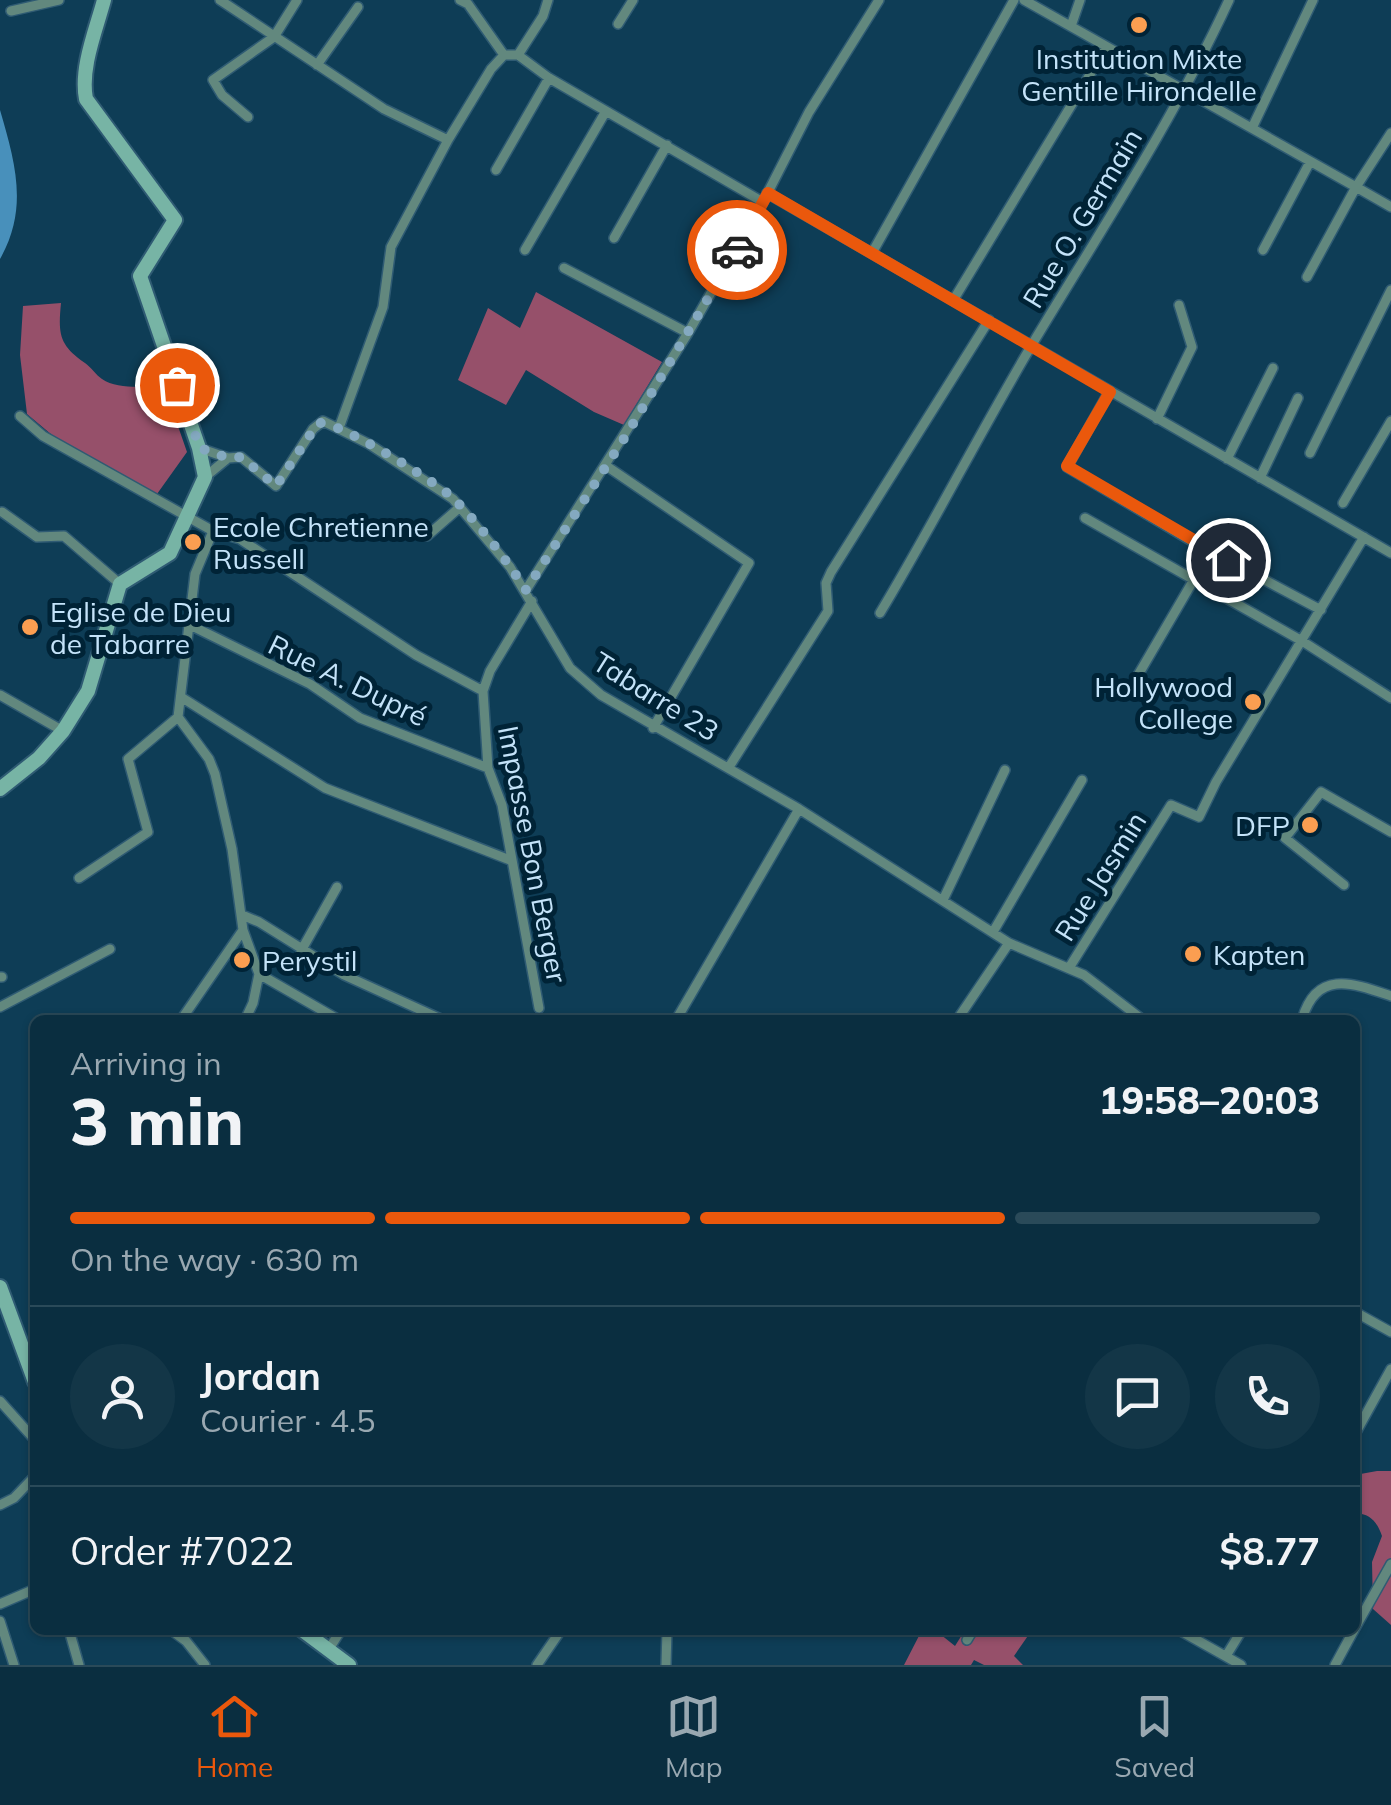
<!DOCTYPE html>
<meta charset="utf-8">
<style>
body{margin:0;font-family:Mulish,sans-serif;background:#133647;color:#f1f3f6;height:100vh;display:flex;flex-direction:column;font-size:38px;white-space:nowrap}
*{box-sizing:border-box;margin:0}
p{font-size:32px;color:#99a8b1}
.icon{flex:none;width:55px;height:55px;fill:none;stroke:currentColor;stroke-width:2;stroke-linecap:round;stroke-linejoin:round}
.map{position:relative;flex:1;overflow:hidden}
.details{position:absolute;left:30px;top:1015px;width:1330px;height:620px;display:flex;flex-direction:column;background:#0a2e40;border-radius:15px;box-shadow:0 2px 8px #0004,0 0 0 2px #2a4a59}
.details>*{flex:none}
.pin{position:absolute;display:grid;place-items:center;width:85px;height:85px;color:#fff;margin:-42px;border:5px solid #fff;border-radius:50%;box-shadow:0 2px 10px #0007}
.courier{position:absolute;display:grid;place-items:center;width:100px;height:100px;margin:-50px;border:8px solid #ea580c;border-radius:50%;background:#fff;color:#222;box-shadow:0 2px 12px #0007}
.overview em{font-style:normal;font-weight:800}
.overview div{display:flex;flex-direction:column-reverse}
.overview{display:flex;align-items:center;justify-content:space-between;height:170px;padding:0 40px}
h1{font-size:65px;font-weight:800;line-height:75px}
.bar{display:grid;grid-template-columns:repeat(4,1fr);gap:15px 10px;align-content:center;height:120px;padding:0 40px}
.bar i{height:12px;border-radius:8px;background:#2a4a59}
.bar .selected{background:#ea580c}
.bar p{grid-column:span 4}
.line{display:flex;align-items:center;gap:25px;padding:0 40px;border-top:2px solid #2a4a59}
.line div{flex:1}
.round{display:grid;place-items:center;flex:none;width:105px;height:105px;border-radius:52px;background:#133647}
.tab-bar{display:flex;justify-content:space-around;align-items:center;height:140px;border-top:2px solid #2a4a59;background:#0a2e40;font-size:28px;color:#99a8b1}
.tab-bar a{display:grid;justify-items:center;gap:5px}
.tab-bar .selected{color:#ea580c}
.map>svg:first-child{display:block}
.forest{fill:#96506a}
.water{fill:#4890bb}
.lines{fill:none;stroke-linecap:round;stroke-linejoin:round}
.street-casing{stroke:#2f5b73;stroke-width:12}
.secondary-casing{stroke:#2f5b73;stroke-width:18}
.street{stroke:#62887e;stroke-width:9}
.secondary{stroke:#77b4a5;stroke-width:14}
.done{stroke:#84a9c0;stroke-width:10;stroke-dasharray:0 18}
.route{stroke:#ea580c;stroke-width:12}
.poi-dot{fill:#fb9e51;stroke:#002336;stroke-width:4}
.labels{text-anchor:middle;dominant-baseline:central;stroke-width:10;stroke-linejoin:round;paint-order:stroke}
.poi-label{font-size:28px;fill:#c4e3f9;stroke:#002336;text-anchor:start}
.street-label{font-size:28px;fill:#c4e3f9;stroke:#002336}
</style>
<div class="map">
<svg width="1391" height="1665" viewBox="0 0 1391 1665">
<rect width="100%" height="100%" fill="#0e3d56"/>
<path class="forest" d="M536,292L662,362L624,425L594,412L526,370L506,405L458,380L488,308L520,328Z
M61,303C58,334 59,345 85,363C91,367 96,375 102,379C118,390 146,386 164,386L187,452L157,494L58,440L27,414L20,355L23,306Z
M1377,1471H1391V1625L1373,1609L1372,1562L1382,1536C1377,1522 1371,1514 1355,1513V1475Z
M922,1630H935L955,1646L965,1630H1001L1007,1633L1009,1630H1032L1014,1656L1023,1665H984L974,1660L971,1665H904Z"/>
<path class="water" d="M0,110C15,162 29,208 0,259Z"/>
<g class="lines">
<g class="street-casing">
<path id="street" d="M220,0L384,109L448,140L391,247L383,307L339,428
M460,0L468,4L504,55
M1024,0L1356,187L1307,277
M11,11L59,0
M618,24L633,0
M1071,26L1080,0
M518,55L543,16L548,0
M317,65L358,7
M248,117L222,95L213,80L274,37L297,0
M1253,126L1313,0
M1391,133L1356,187L1391,207
M448,140L491,69L504,55H518L549,78L763,202
M496,170L549,78
M767,193L1391,553
M614,238L667,145
M525,250L606,111
M1263,250L1310,162
M872,253L1014,0
M564,268L688,333
M954,299L1106,48
M1109,392L1067,467L1197,544L1321,610
M20,416L43,436L213,531L195,574L178,717L209,759L215,774L232,849L243,930L259,974L253,1003L245,1020
M1157,419L1192,347L1179,305
M199,448L228,458
M1310,453L1391,290
M1227,459L1273,368
M605,465L749,563L653,728
M205,477L228,458L241,457L276,486L313,429L323,421L369,444L453,499L510,567L570,668L601,695L799,809L1009,943L1084,975L1143,1020
M1260,478L1298,398
M1343,503L1391,421
M2,512L37,537L64,536L120,584
M1085,518L1302,641L1391,698
M213,531L240,539L416,655L483,691
M427,536L460,507
M526,590L688,333L763,202L809,112L879,0
M532,601L490,671L483,691L488,768L502,805L539,1008
M880,613C933,525 980,432 1033,343C1101,230 1174,119 1229,0
M190,625L310,684L360,718L488,768
M1134,682L1193,581
M0,695L63,731
M181,697L325,788L510,860
M729,767L828,611L826,583L831,572L989,320
M79,878L148,832L128,759L178,717
M1344,885L1285,838L1321,792L1391,832
M943,900L1005,770
M242,915L259,922L344,975L443,1020
M993,932L1082,780
M301,951L337,887
M1069,968L1171,805L1199,817L1216,782L1364,537
M259,974L339,1020
M0,977H2
M0,1007L110,949
M181,1020L243,930
M676,1020L799,809
M957,1020L1009,943
M1302,1020C1316,969 1353,983 1391,996
M1355,1312L1391,1332
M0,1401L35,1440
M1355,1434L1391,1369
M0,1505L14,1498L35,1476
M0,1604L35,1589
M0,1621L14,1665
M1355,1628L1391,1564
M69,1630L79,1665
M171,1630L186,1641L205,1665
M1179,1630L1241,1665
M967,1640L973,1630
M329,1649L341,1630
M1226,1656L1242,1630
M537,1665L561,1630
M666,1665L667,1630
M1335,1665L1354,1630"/>
</g>
<g class="secondary-casing">
<path id="secondary" d="M0,789L39,758L63,731L88,691L120,584L170,553L205,477L199,448L140,276L175,220L86,99C80,68 96,30 104,0
M0,1287L35,1382
M302,1630L349,1665"/>
</g>
<use href="#street" class="street"/>
<use href="#secondary" class="secondary"/>
</g>
<g class="lines">
<path class="done" d="M177,385L200,448L228,458L241,457L276,486L318,423C337,420 436,482 453,498C480,525 505,558 526,590L627,434L737,250"/>
<path class="route" d="M737,250L768,193L1110,392L1067,466L1228,560"/>
</g>
<g class="poi-dot">
<circle cx="1139" cy="25" r="10"/>
<circle cx="193" cy="542" r="10"/>
<circle cx="30" cy="627" r="10"/>
<circle cx="1253" cy="702" r="10"/>
<circle cx="1310" cy="825" r="10"/>
<circle cx="1193" cy="954" r="10"/>
<circle cx="242" cy="960" r="10"/>
</g>
<g class="labels">
<g class="poi-label">
<text x="1139" y="58" text-anchor="middle">Institution Mixte<tspan x="1139" dy="32">Gentille Hirondelle</tspan></text>
<text x="213" y="526">Ecole Chretienne<tspan x="213" dy="32">Russell</tspan></text>
<text x="50" y="611">Eglise de Dieu<tspan x="50" dy="32">de Tabarre</tspan></text>
<text x="1233" y="686" text-anchor="end">Hollywood<tspan x="1233" dy="32">College</tspan></text>
<text x="1290" y="825" text-anchor="end">DFP</text>
<text x="1213" y="954">Kapten</text>
<text x="262" y="960">Perystil</text>
</g>
<g class="street-label">
<text transform="translate(1082 218) rotate(-59)">Rue O. Germain</text>
<text transform="translate(348 680) rotate(26)">Rue A. Dupré</text>
<text transform="translate(656 696) rotate(32)">Tabarre 23</text>
<text transform="translate(533 854) rotate(79)">Impasse Bon Berger</text>
<text transform="translate(1100 876) rotate(-58)">Rue Jasmin</text>
</g>
</g>
</svg>
<div class="pin" style="left:177px;top:385px;background:#ea580c"><svg class="icon" aria-label="bag" viewBox="0 0 24 24"><path d="M5 8h14l-1 12H6zM9 8a3 3 0 0 1 6 0"/></svg></div>
<div class="pin" style="left:1228px;top:560px;background:#1f2937"><svg class="icon" aria-label="home" viewBox="0 0 24 24"><path d="M3 11l9-7 9 7M6 9v11h12V9"/></svg></div>
<div class="courier" style="left:737px;top:250px"><svg class="icon" aria-label="car" viewBox="0 0 24 24"><path d="M5 17H2v-5l4-1 3-4h7l3 4 3 1v5h-3M9 17h6M6 11h13"/><circle cx="7" cy="17" r="2"/><circle cx="17" cy="17" r="2"/></svg></div>
<section class="details">
<div class="overview"><div><h1>3 min</h1><p>Arriving in</p></div><em>19:58–20:03</em></div>
<div class="bar"><i class="selected"></i><i class="selected"></i><i class="selected"></i><i></i><p>On the way · 630 m</p></div>
<div class="line" style="height:180px"><a class="round"><svg class="icon" aria-label="person" viewBox="0 0 24 24"><circle cx="12" cy="8" r="4"/><path d="M4 21q1-7 8-7t8 7"/></svg></a><div><b>Jordan</b><p>Courier · 4.5</p></div><a class="round"><svg class="icon" aria-label="chat" viewBox="0 0 24 24"><path d="M4 5h16v11H9l-5 4z"/></svg></a><a class="round"><svg class="icon" aria-label="phone" viewBox="0 0 24 24"><path d="M5 4h4l2 5-3 2q2 4 5 5l2-3 5 2v4C11 20 4 13 5 4z"/></svg></a></div>
<div class="line" style="height:130px"><div>Order #7022</div><b>$8.77</b></div>
</section>
</div>
<nav class="tab-bar">
<a class="selected"><svg class="icon" aria-label="home" viewBox="0 0 24 24"><path d="M3 11l9-7 9 7M6 9v11h12V9"/></svg>Home</a>
<a><svg class="icon" aria-label="map" viewBox="0 0 24 24"><path d="M3 6l6-2 6 2 6-2v14l-6 2-6-2-6 2zM9 4v14M15 6v14"/></svg>Map</a>
<a><svg class="icon" aria-label="saved" viewBox="0 0 24 24"><path d="M7 4h10v16l-5-4-5 4z"/></svg>Saved</a>
</nav>
